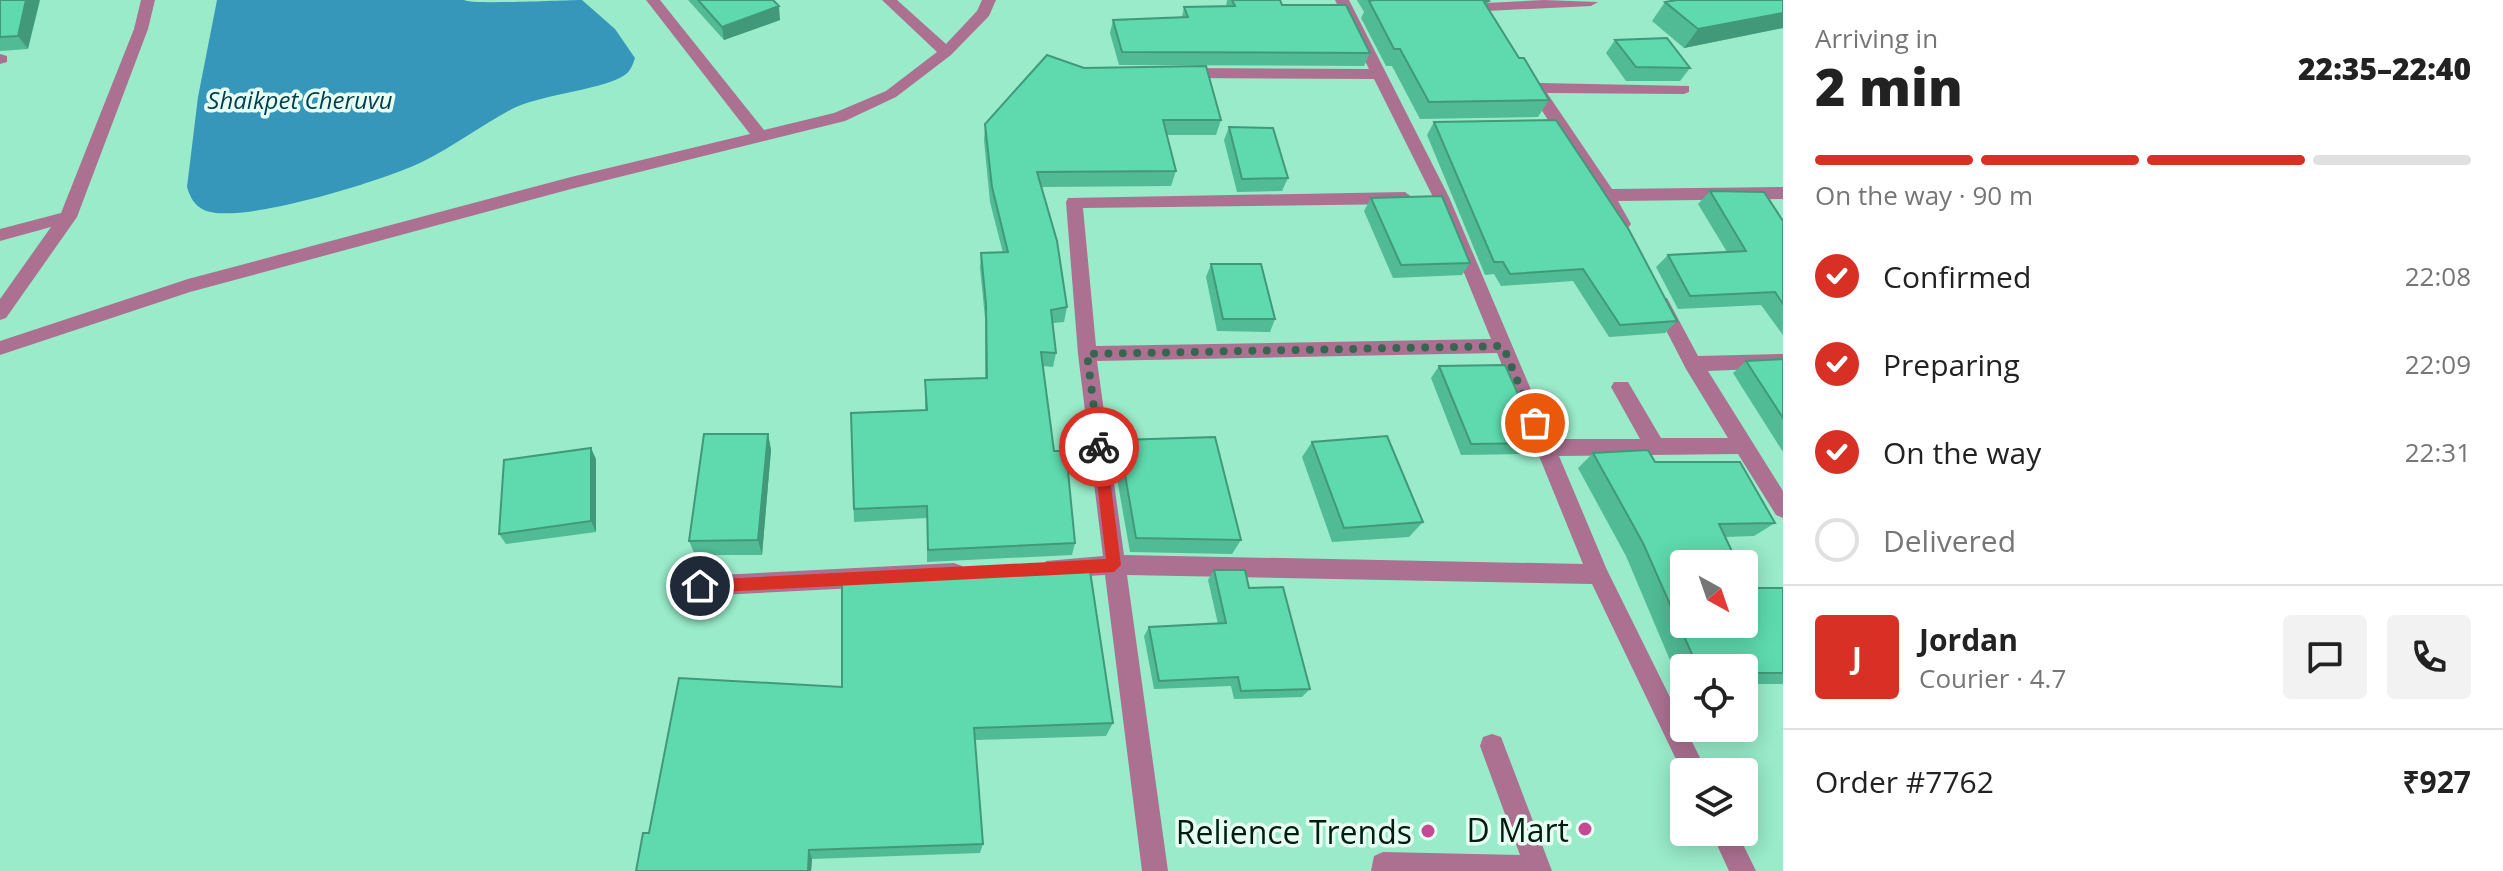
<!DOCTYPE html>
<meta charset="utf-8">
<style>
body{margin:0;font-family:"Open Sans",sans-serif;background:#f2f2f2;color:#222;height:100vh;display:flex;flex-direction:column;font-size:30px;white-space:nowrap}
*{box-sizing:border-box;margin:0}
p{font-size:26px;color:#767676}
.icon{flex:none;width:44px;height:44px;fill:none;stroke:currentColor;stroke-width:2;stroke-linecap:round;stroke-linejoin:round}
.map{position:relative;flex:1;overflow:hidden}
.sheet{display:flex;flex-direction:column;background:#fff;width:720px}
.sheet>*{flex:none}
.needle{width:52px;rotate:140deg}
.controls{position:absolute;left:1670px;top:550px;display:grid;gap:16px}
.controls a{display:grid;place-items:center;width:88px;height:88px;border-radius:8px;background:#fff;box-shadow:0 4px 20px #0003;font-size:40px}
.pin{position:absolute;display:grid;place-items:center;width:68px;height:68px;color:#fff;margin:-34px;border:4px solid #fff;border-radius:50%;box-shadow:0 2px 8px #0007}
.courier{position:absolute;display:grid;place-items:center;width:80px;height:80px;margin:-40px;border:6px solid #d93025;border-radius:50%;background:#fff;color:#222;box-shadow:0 2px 10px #0007}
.summary em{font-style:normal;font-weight:800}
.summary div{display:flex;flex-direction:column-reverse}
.summary{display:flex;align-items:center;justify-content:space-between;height:136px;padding:0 32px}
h1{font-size:52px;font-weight:800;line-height:60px}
.bar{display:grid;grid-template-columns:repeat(4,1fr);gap:12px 8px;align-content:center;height:96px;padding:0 32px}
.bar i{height:10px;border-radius:6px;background:#e0e0e0}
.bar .active{background:#d93025}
.bar p{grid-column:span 4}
.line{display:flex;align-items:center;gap:20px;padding:0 32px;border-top:2px solid #e0e0e0}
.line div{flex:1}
.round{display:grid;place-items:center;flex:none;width:84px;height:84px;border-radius:8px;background:#f2f2f2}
ol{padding:0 32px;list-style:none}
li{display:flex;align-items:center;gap:24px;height:88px}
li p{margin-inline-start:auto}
li .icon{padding:8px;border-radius:50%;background:#d93025;color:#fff;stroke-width:4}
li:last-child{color:#767676}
li i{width:44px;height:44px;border:4px solid #e0e0e0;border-radius:50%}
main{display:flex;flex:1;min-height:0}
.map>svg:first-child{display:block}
.water{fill:#3697ba}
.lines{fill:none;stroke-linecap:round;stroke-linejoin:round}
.minor{fill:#ac7191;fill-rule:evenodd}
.wall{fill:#51bb96}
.shaded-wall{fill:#42997a}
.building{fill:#5edaae;stroke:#42997a;stroke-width:2}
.route{fill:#d93025}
.done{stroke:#366552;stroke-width:8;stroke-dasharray:0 14.4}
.poi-dot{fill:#c74894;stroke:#e7fef3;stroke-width:3}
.labels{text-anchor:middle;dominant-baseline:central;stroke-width:7;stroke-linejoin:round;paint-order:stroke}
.far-water-label{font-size:24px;font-style:italic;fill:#023d50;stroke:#e7fef3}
.near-poi-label{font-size:32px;fill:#001d12;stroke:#e7fef3;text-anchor:end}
</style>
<main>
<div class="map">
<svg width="1783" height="871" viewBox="0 0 1783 871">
<rect width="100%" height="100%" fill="#99ebca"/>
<path class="water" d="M217,0H464C471,5 564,0 582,0L615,29L635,58C633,64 631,70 626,74C607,89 545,94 516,107C484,123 455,146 422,162C385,180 239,226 204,210C194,205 190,197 187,187L198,97Z"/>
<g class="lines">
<path class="minor" d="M141,0H155L148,29L77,217L6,318L0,320V299L51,227L0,241V229L61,213L134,29Z
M646,0H660L764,130L834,113L886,91L937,52L882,0H897L946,44L977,11L982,0H996L989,16L951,55L896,97L845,121L571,189L190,292L0,355V341L188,279L571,177L750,134Z
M1335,0H1349L1449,197L1552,439H1640L1611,387L1614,382H1628L1661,438H1728L1686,369L1652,303L1655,298H1667L1698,356L1783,354V368L1708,371L1783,491V518L1776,515L1738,454L1559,456L1607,570L1707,772H1684V776L1592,584L1127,575L1168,871H1142L1105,575L1054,578L1046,575L1043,568L1046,561L1103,556L1078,354L1066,202L1068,198L1405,192L1413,198L1405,204L1083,208L1096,346L1491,339L1433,197L1374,79L1180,78L1172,73L1180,68L1369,69ZM1497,353L1583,564L1124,555L1097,361Z
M1544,0L1598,2L1591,6L1486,11L1479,7L1486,3Z
M0,54L7,56V62L0,64Z
M1532,77L1540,83L1689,86V92L1684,94L1547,93L1612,189L1783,187V199L1618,201L1631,224L1628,228H1616L1599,197L1527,88L1524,82Z
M954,563L962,566L965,573L962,580L954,583L700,596L692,593L689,586L692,579L700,576Z
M1492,734L1501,737L1552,871H1371L1374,856L1383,852L1520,855L1480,746L1483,737Z
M1711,832H1737L1756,871H1729Z"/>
</g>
<path class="wall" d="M0,0L28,49L0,51Z
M688,0H773L780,20L724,40Z
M1227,0H1280L1282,5L1370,53L1364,66L1119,65L1110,33L1113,20L1182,17L1184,7L1226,6Z
M1357,0H1488L1489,1L1486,6L1519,58L1549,100L1538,117L1420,119L1392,66H1386L1361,18L1364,12Z
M1783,0V28L1684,48L1652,21L1665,2Z
M1615,40L1690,68L1680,81H1626L1606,53Z
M1047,55L1221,120L1216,135H1167L1176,171L1171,186L1041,187L1067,307L1064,322L1053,323L1056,353L1053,367L1043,366L1054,451L1075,543L1072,555L927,562V518L854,522L851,413L925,410V380L985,378V318L980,268L981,253H1003L990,202L984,140L985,124Z
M1434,122L1677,321L1665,333L1609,337L1573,281L1501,286L1494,274L1485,275L1427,135Z
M1229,127L1288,178L1282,191L1237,192L1224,140Z
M1710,191L1783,221V335L1761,305L1678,309L1656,267L1668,255L1727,252L1698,204Z
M1371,198L1470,263L1462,275L1393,278L1364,211Z
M1211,264L1275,319L1270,332L1217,331L1206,277Z
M1783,359V452L1733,373L1746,361Z
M1439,366L1540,443L1529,454L1461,455L1431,378Z
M768,434L771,450L762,555H695L689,541Z
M1119,440L1241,540L1232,554L1130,552L1113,456Z
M1312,442L1423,522L1409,537L1332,542L1302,457Z
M1593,453L1655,462L1775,523L1754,536L1725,537L1750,588H1783V684H1744V668H1684V684H1680L1626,556L1578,468Z
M596,459V532L506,544L499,534Z
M1214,570L1249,588L1310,689L1302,697L1234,699L1231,686L1154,689L1144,636L1149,627L1218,624L1208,580Z
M1080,571L1113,723L1106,736L975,740L983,844L980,853L812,859L811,871H636L649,833Z"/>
<path class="shaded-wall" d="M26,0H40L28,49L18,36Z
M779,6L780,20L724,40L722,27Z
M1783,13V28L1684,48L1698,29Z
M768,434L771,450L762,555L758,540Z
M591,448L596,459V532L591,521Z
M809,850L812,859L811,871H808Z"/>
<path class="building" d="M0,0H26L18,36L0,37Z
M698,0H773L779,6L722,27Z
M1232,0H1280L1282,5H1346L1370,53L1122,52L1113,20L1188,17L1184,7L1235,6Z
M1374,0H1488L1489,1L1484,2L1519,58H1524L1549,100L1429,102L1400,49H1394L1369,1Z
M1677,0H1783V13L1698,29L1665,2Z
M1667,38L1690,68L1636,67L1615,40Z
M1047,55L1084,68L1206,66L1221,120H1163L1176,171L1037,172L1057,241L1067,307L1051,310L1056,353L1041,352L1054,451H1066L1075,543L928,550L927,506L854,509L851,413L927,410L925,380L987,378L986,304L981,253L1008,252L992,187L985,124Z
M1556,120L1629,230L1677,321L1620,325L1583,269L1510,274L1503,262H1494L1434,122Z
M1229,127L1273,128L1288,178L1242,179Z
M1710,191L1764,192L1783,221V304L1775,292L1690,296L1668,255L1746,251Z
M1442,196L1470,263L1401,265L1371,198Z
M1211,264H1261L1275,319H1223Z
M1783,359V418L1746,361Z
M1505,365L1540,443L1471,444L1439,366Z
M704,434H768L758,540L689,541Z
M1387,436L1423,522L1344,528L1312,442Z
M1215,437L1241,540L1136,538L1119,440Z
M591,448V521L499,534L504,460Z
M1648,450L1655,462H1740L1775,523L1719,524L1738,564H1684V624H1744V576L1750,588H1783V673H1744V668H1698L1643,543L1593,453Z
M1080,563V571H1090L1113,723L974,728L983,844L809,850L808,871H636L643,833H649L679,678L842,687V578L929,576V571Z
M1214,570H1245L1249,588L1283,587L1310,689L1241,691L1238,677L1159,681L1149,627L1226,623Z"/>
<path class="route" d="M1099,441L1106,447L1121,565L1114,572L700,593L692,586L700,580L1106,559L1093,447Z"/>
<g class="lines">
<path class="done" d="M1099,447L1087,354L1503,346L1535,423"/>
</g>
<g class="poi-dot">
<circle cx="1585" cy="829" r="8"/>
<circle cx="1428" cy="831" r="8"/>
</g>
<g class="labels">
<g class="far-water-label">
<text x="300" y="99">Shaikpet Cheruvu</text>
</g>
<g class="near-poi-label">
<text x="1569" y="829">D Mart</text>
<text x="1412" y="831">Relience Trends</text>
</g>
</g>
</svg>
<div class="controls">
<a><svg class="needle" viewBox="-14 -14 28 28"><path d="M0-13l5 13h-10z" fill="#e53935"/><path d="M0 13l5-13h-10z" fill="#767676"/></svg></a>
<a><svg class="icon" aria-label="locate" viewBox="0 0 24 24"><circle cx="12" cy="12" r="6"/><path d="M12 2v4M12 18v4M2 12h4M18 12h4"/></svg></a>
<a><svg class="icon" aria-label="layers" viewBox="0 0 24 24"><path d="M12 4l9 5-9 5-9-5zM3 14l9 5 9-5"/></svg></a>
</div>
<div class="pin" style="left:1535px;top:423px;background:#ea580c"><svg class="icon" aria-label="bag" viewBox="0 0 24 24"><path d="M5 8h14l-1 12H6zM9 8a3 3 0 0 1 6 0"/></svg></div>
<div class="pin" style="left:700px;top:586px;background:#1f2937"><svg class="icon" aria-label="home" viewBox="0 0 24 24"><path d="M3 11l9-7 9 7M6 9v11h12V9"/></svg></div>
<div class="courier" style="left:1099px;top:447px"><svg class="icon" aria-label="bike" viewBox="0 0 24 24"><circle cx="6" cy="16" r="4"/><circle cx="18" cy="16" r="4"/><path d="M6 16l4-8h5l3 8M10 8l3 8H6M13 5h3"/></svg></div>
</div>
<section class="sheet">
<div class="summary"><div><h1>2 min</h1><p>Arriving in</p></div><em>22:35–22:40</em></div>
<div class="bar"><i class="active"></i><i class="active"></i><i class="active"></i><i></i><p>On the way · 90 m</p></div>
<ol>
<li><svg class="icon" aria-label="check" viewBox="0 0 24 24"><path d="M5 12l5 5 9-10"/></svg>Confirmed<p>22:08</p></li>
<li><svg class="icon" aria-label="check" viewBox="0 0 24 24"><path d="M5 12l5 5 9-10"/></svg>Preparing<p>22:09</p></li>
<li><svg class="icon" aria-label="check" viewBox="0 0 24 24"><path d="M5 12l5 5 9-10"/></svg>On the way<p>22:31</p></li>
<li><i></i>Delivered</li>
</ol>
<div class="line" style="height:144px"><b class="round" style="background:#d93025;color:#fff">J</b><div><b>Jordan</b><p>Courier · 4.7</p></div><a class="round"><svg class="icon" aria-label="chat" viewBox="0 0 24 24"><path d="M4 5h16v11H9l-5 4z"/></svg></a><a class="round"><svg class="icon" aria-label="phone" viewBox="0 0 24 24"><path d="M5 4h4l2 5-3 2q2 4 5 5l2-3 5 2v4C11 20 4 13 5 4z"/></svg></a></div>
<div class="line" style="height:104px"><div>Order #7762</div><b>₹927</b></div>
</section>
</main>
